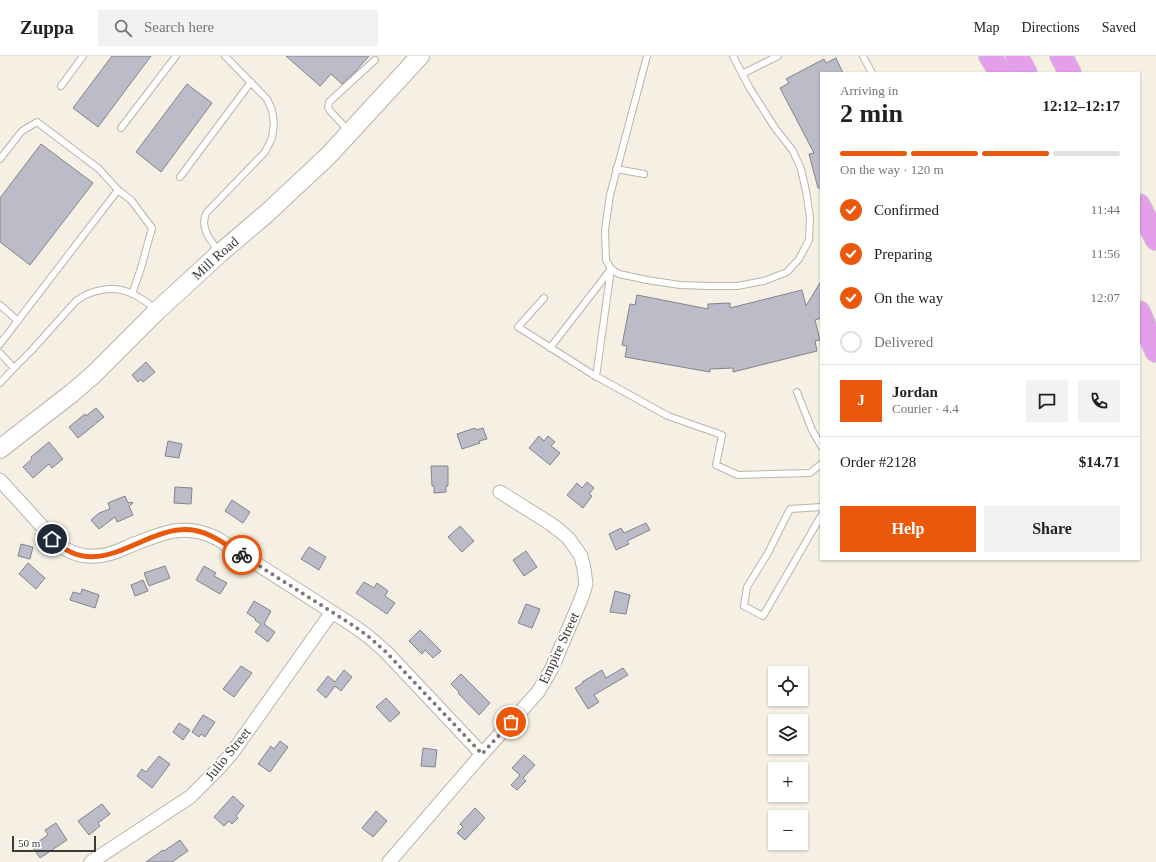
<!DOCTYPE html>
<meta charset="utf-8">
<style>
body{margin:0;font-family:"Times New Roman",serif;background:#f2f2f2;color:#202124;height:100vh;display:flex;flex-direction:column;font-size:15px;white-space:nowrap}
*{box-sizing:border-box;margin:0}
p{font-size:13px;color:#757577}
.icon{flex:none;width:22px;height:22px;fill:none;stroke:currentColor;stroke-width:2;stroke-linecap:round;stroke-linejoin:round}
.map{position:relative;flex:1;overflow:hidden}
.panel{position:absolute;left:820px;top:16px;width:320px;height:488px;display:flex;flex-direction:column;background:#fff;border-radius:0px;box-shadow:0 1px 3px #0004}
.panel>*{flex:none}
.tools{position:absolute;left:768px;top:610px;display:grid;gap:8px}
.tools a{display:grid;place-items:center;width:40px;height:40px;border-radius:0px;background:#fff;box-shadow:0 1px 3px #0004;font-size:20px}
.scale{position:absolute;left:12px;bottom:10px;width:84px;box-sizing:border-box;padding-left:4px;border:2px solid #3d3a36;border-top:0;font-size:11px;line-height:14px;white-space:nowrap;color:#3d3a36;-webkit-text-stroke:3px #fff;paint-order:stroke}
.pin{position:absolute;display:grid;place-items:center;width:34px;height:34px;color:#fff;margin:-17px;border:2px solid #fff;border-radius:50%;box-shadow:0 1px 4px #0007}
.courier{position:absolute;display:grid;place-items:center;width:40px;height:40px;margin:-20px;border:3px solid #ea580c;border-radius:50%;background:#fff;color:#222;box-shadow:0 1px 5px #0007}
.head em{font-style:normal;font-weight:800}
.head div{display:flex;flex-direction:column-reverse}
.head{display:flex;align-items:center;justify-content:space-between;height:68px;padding:0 20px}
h1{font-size:26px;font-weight:800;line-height:30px}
.bar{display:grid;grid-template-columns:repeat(4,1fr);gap:6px 4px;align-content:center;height:48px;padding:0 20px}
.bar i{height:5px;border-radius:3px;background:#e0e0e0}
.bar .selected{background:#ea580c}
.bar p{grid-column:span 4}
.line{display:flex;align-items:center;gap:10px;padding:0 20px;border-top:1px solid #e0e0e0}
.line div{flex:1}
.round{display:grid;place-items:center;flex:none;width:42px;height:42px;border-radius:0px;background:#f2f2f2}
ol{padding:0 20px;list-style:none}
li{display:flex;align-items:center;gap:12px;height:44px}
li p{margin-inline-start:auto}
li .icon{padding:4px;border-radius:50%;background:#ea580c;color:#fff;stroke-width:4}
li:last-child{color:#757577}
li i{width:22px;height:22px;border:2px solid #e0e0e0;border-radius:50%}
.primary-button{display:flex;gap:8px;margin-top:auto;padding:8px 20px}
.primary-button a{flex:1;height:46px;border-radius:0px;background:#ea580c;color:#fff;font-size:16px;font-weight:800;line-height:46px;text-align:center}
.primary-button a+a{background:#f2f2f2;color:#202124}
header{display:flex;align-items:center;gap:24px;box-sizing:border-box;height:56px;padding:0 20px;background:#fff;border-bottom:1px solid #e0e0e0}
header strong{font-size:19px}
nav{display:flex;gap:22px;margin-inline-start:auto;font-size:14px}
.search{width:280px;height:36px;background:#f2f2f2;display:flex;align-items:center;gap:10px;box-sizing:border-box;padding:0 14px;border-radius:0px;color:#757577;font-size:15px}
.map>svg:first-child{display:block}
.building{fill:#bbbcc7;stroke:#83838e}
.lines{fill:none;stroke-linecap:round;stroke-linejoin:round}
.lane-casing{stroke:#bab4a9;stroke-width:8}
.street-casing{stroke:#bab4a9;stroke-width:15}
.secondary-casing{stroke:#bab4a9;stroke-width:20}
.highway-casing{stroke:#d0d0cf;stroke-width:24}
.lane{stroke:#fff;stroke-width:6}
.street{stroke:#fff;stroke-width:13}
.secondary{stroke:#fff;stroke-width:18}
.highway{stroke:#e49feb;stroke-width:22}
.done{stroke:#7e7a73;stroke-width:4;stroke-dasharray:0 7.2}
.route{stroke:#ea580c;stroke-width:5}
.labels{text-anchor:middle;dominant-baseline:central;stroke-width:3.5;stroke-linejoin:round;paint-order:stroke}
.street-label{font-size:14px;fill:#3d3a36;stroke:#fff}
</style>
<header>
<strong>Zuppa</strong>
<div class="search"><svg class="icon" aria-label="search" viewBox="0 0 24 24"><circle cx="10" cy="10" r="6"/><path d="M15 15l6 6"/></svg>Search here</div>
<nav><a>Map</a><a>Directions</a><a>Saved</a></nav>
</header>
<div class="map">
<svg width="1156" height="806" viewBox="0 0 1156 806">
<rect width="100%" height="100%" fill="#f6f0e4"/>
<path class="building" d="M112,0H151L98,71L73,52Z
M286,0H369L355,16L342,28L331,18L320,30Z
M836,2L843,17H821V132H818L809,98L814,97L780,32L789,27L786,23L824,3L826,7Z
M187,28L212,47L161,116L136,96Z
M41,88L93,127L30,209L0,186V142Z
M821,225V262L815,264L820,284L815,285L817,295L733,316V312L710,313V316L625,301L627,290L622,289L630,248L635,249L637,239L708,253V248L730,247V252L802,234L806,250Z
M146,306L155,316L143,326L141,323L138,326L132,319Z
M96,352L104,361L78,382L69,371L85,358L86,360Z
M475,372L476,374L483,372L487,383L479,385L480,387L462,393L457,378Z
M539,380L544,385L548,380L555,386L551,390L560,397L550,409L529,392Z
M168,385L182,388L179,402L165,400Z
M49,386L63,403L52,412L49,408L33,422L23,411L32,403L31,401Z
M431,410H448V430H446V436L434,437V430H432Z
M587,426L594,432L589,438L592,440L583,452L567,439L577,427L582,432Z
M175,431L192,432L191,448L174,447Z
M125,440L128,447L132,446L133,447L129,450L133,459L117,466L115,461L99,473L91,464L99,457L110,453L108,447Z
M232,444L250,456L243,467L225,455Z
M646,467L650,474L627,485L629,488L616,494L609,478L621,472L624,477Z
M460,470L474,485L462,496L448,481Z
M21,488L33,491L30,503L18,500Z
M309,491L326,501L319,514L301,503Z
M526,495L537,511L524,520L513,504Z
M28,507L45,522L36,533L19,518Z
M165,510L170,522L149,530L144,517Z
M204,510L216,517L214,520L227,527L220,538L196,524Z
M143,524L148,535L135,540L131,529Z
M364,526L374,532L377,527L388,535L385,540L395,547L387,558L356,537Z
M82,533L99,539L95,552L70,544L73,536L81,538Z
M615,535L630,539L626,558L610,556Z
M254,545L271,555L264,568L275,576L268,586L255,576L261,568L255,564L256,563L247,557Z
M526,548L540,553L532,572L518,567Z
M420,574L441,595L433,602L425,594L422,598L409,585Z
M241,610L252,617L234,641L223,633Z
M623,612L628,619L594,639L599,646L588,653L575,632L583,627L582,626L602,614L606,622Z
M344,614L352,621L341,635L335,630L326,642L317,634L328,620L335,626Z
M461,618L490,647L479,659L458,637L459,636L451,628Z
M386,642L400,657L390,666L376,651Z
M203,659L215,666L205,681L201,678L199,681L192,676Z
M179,667L190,674L183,684L173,676Z
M280,685L288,691L270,716L258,708L271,690L274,693Z
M423,692L437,694L435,711L421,710Z
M524,699L535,709L523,722L526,725L517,734L511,729L520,719L512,712Z
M159,700L170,708L152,732L137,720L142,713L146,716Z
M233,740L244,750L236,760L238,762L232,768L229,765L224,770L214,761Z
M102,748L110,758L98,767L100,770L89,779L78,765Z
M475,752L485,762L465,784L457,777L463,771L460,768Z
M376,755L387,765L373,781L362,772Z
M56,767L67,784L40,802L32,790L48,779L45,774Z
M180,784L188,795L172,806H146L163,794L164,795Z"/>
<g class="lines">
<g class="lane-casing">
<path id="lane" d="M647,0L610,139L605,174L606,204L611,213L619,218L647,224L680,229L709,230H737L764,225L787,216L799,203L809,184L810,161L806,135L801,113L793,95L775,72L749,31L733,0
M863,0L872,17
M742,18L778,0
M61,30L83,0
M121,72L176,0
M348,74L330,55L328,51L329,46L375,4
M0,103L22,75L37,66L99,113L118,134L0,288
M616,113L644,118
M180,121L251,26
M118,134L131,144L152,172L141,212L132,238
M219,196C212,186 201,174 205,161C205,158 208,155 210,153L265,96L272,82L274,67L272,54L267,43L225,0
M544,242L518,271L592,318L668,360L722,379L716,409L738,419L810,417L821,408
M0,249L18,265
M550,292L611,213L596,321
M0,297L14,312
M0,327L14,312L32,294L76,245C92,233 114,229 133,238C141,242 149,248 156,253
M797,336L812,374L821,390
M821,451L790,453L768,497L747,531L744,550L763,560L821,460"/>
</g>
<g class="street-casing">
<path id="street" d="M0,424L60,490C69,495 78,500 89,500C103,501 115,497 127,491C160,478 184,465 218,483L354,570L369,581L386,596L482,698
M91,806L190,741L218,713L232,697L332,556
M389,806L482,698L538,636L552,612L582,541L586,528L584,513L581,500L569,483L560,475L551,468L500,436"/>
</g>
<g class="secondary-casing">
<g id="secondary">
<path id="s1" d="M0,393L72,337L93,319L158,254L220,197L266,158L328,100L420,0"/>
</g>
</g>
<g class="highway-casing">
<path id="highway" d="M990,0L1001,17
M1017,0L1026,17
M1061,0L1070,17
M1139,149L1156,183
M1139,256L1156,295"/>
</g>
<use href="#lane" class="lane"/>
<use href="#street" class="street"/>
<use href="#secondary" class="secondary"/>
<use href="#highway" class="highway"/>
</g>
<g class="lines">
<path class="done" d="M242,499L354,570L369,581L386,596L482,698L511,666"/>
<path class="route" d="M52,483C101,530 143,468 193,474C211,477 227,489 242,499"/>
</g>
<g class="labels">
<g class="street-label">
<text stroke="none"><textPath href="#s1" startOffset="288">Mill Road</textPath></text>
<text transform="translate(559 592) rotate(-65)">Empire Street</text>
<text transform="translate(228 698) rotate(-51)">Julio Street</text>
</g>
</g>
</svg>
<div class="tools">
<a><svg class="icon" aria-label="locate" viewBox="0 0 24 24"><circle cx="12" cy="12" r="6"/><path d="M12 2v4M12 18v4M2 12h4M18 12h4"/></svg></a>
<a><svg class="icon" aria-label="layers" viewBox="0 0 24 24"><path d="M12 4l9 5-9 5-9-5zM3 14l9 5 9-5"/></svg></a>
<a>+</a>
<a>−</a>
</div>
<div class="scale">50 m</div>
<div class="pin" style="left:511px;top:666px;background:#ea580c"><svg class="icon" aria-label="bag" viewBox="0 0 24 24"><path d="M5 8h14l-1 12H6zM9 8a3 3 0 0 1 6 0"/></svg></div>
<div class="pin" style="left:52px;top:483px;background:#1f2937"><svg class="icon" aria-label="home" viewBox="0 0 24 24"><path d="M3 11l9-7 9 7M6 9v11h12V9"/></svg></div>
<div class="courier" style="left:242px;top:499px"><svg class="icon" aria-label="bike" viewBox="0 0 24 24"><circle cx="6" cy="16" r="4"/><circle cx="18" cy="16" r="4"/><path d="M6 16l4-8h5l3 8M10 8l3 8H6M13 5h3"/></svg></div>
<section class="panel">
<div class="head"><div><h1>2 min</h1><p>Arriving in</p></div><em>12:12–12:17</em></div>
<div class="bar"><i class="selected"></i><i class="selected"></i><i class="selected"></i><i></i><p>On the way · 120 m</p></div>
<ol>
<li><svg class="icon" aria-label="check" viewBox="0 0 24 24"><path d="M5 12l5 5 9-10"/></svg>Confirmed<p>11:44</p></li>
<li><svg class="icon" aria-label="check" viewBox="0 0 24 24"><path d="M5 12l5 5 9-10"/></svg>Preparing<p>11:56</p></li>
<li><svg class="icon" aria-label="check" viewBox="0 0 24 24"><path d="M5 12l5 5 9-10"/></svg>On the way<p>12:07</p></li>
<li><i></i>Delivered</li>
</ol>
<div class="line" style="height:72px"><b class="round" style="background:#ea580c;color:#fff">J</b><div><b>Jordan</b><p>Courier · 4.4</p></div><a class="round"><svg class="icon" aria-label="chat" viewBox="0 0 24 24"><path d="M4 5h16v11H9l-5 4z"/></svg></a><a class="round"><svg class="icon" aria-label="phone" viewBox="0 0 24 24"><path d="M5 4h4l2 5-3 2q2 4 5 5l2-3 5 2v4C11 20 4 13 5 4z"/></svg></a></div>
<div class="line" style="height:52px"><div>Order #2128</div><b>$14.71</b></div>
<div class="primary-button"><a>Help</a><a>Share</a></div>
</section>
</div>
